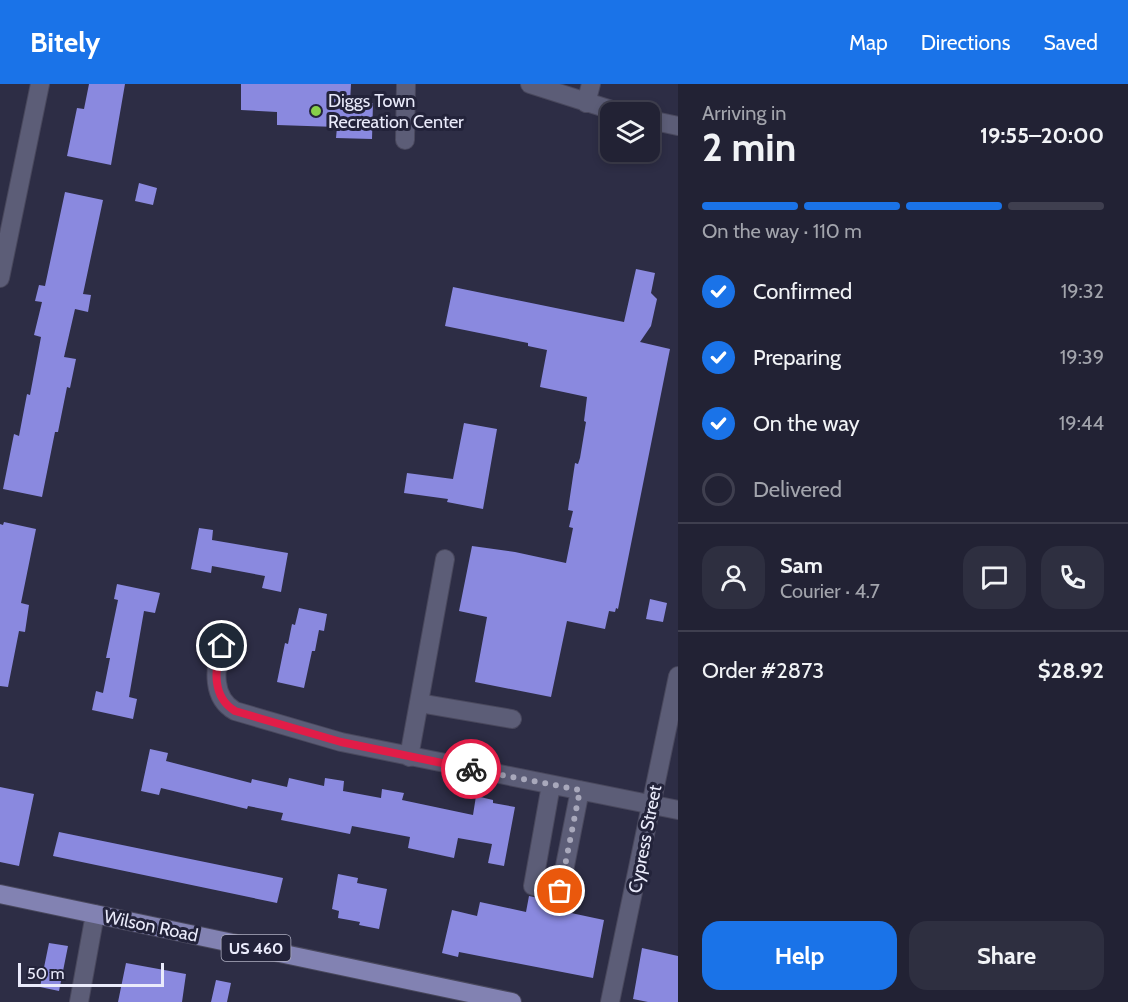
<!DOCTYPE html>
<meta charset="utf-8">
<style>
body{margin:0;font-family:Cabin,sans-serif;background:#2e2f40;color:#f1f3f6;height:100vh;display:flex;flex-direction:column;font-size:22px;white-space:nowrap}
*{box-sizing:border-box;margin:0}
p{font-size:20px;color:#a2a4ac}
.icon{flex:none;width:33px;height:33px;fill:none;stroke:currentColor;stroke-width:2;stroke-linecap:round;stroke-linejoin:round}
.map{position:relative;flex:1;overflow:hidden}
.panel{display:flex;flex-direction:column;background:#222234;width:450px}
.panel>*{flex:none}
.controls{position:absolute;left:600px;top:18px;display:grid;gap:12px}
.controls a{display:grid;place-items:center;width:60px;height:60px;border-radius:12px;background:#222234;box-shadow:0 3px 9px #0003,0 0 0 2px #3f3f4f;font-size:30px}
.scale{position:absolute;left:18px;bottom:15px;width:146px;box-sizing:border-box;padding-left:6px;border:3px solid #eaebfb;border-top:0;font-size:16px;line-height:21px;white-space:nowrap;color:#eaebfb;-webkit-text-stroke:4px #23233a;paint-order:stroke}
.pin{position:absolute;display:grid;place-items:center;width:51px;height:51px;color:#fff;margin:-26px;border:3px solid #fff;border-radius:50%;box-shadow:0 2px 6px #0007}
.courier{position:absolute;display:grid;place-items:center;width:60px;height:60px;margin:-30px;border:4px solid #e11d48;border-radius:50%;background:#fff;color:#222;box-shadow:0 2px 8px #0007}
.summary em{font-style:normal;font-weight:700}
.summary div{display:flex;flex-direction:column-reverse}
.summary{display:flex;align-items:center;justify-content:space-between;height:102px;padding:0 24px}
h1{font-size:39px;font-weight:700;line-height:45px}
.bar{display:grid;grid-template-columns:repeat(4,1fr);gap:9px 6px;align-content:center;height:72px;padding:0 24px}
.bar i{height:8px;border-radius:4px;background:#3f3f4f}
.bar .current{background:#1a73e8}
.bar p{grid-column:span 4}
.line{display:flex;align-items:center;gap:15px;padding:0 24px;border-top:2px solid #3f3f4f}
.line div{flex:1}
.round{display:grid;place-items:center;flex:none;width:63px;height:63px;border-radius:18px;background:#2e2f40}
ol{padding:0 24px;list-style:none}
li{display:flex;align-items:center;gap:18px;height:66px}
li p{margin-inline-start:auto}
li .icon{padding:6px;border-radius:50%;background:#1a73e8;color:#fff;stroke-width:4}
li:last-child{color:#a2a4ac}
li i{width:33px;height:33px;border:3px solid #3f3f4f;border-radius:50%}
.button{display:flex;gap:12px;margin-top:auto;padding:12px 24px}
.button a{flex:1;height:69px;border-radius:18px;background:#1a73e8;color:#fff;font-size:24px;font-weight:700;line-height:69px;text-align:center}
.button a+a{background:#2e2f40;color:#f1f3f6}
header{display:flex;align-items:center;gap:36px;box-sizing:border-box;height:84px;padding:0 30px;background:#1a73e8;color:#fff}
header strong{font-size:28px}
nav{display:flex;gap:33px;margin-inline-start:auto;font-size:21px}
main{display:flex;flex:1;min-height:0}
.map>svg:first-child{display:block}
.building{fill:#8a89df}
.lines{fill:none;stroke-linecap:round;stroke-linejoin:round}
.minor-casing{stroke:#49485d;stroke-width:20}
.major-casing{stroke:#49485d;stroke-width:20}
.minor{stroke:#5c5d77;stroke-width:18}
.major{stroke:#8282b2;stroke-width:18}
.done{stroke:#a8a8bb;stroke-width:6;stroke-dasharray:0 10.8}
.route{stroke:#e11d48;stroke-width:8}
.poi-dot{fill:#87cf4a;stroke:#23233a;stroke-width:2}
.labels{text-anchor:middle;dominant-baseline:central;stroke-width:6;stroke-linejoin:round;paint-order:stroke}
.shield{fill:#23233a;stroke:#aeafc1;stroke-width:1.5}
.shield-label{font-size:16px;font-weight:bold;fill:#eaebfb}
.poi-label{font-size:18px;fill:#eaebfb;stroke:#23233a;text-anchor:start}
.street-label{font-size:18px;fill:#eaebfb;stroke:#23233a}
</style>
<header>
<strong>Bitely</strong>
<nav><a>Map</a><a>Directions</a><a>Saved</a></nav>
</header>
<main>
<div class="map">
<svg width="678" height="918" viewBox="0 0 678 918">
<rect width="100%" height="100%" fill="#2d2d45"/>
<path class="building" d="M89,0H125L111,81L67,72L77,24L84,25Z
M241,0H351L350,18L373,19L372,55L336,54L337,43L277,41V28L241,26Z
M139,99L157,104L153,121L135,117Z
M65,108L103,116L83,210L91,211L88,228L75,225L64,273L76,275L70,304L67,303L58,348H55L42,413L3,405L14,350L19,352L27,310L30,311L41,253L34,251L42,218L35,217L39,201L45,202Z
M636,185L655,189L651,209L657,215L651,242L640,258L670,265L618,525L616,524L615,528L609,527L605,545L567,537L551,613L475,598L487,533L459,527L472,462L515,468L566,479L573,444L569,443L573,427L568,426L569,419L575,379L578,380L580,374L586,338L584,337L587,313L540,303L547,266L528,262V259L445,242L453,203L624,238Z
M464,339L497,345L483,425L447,418L448,415L404,409L407,389L453,395Z
M4,438L36,445L21,519L29,521L25,548L19,547L8,603L0,602V440L3,441Z
M199,444L213,446L212,456L288,469L281,508L262,504L265,492L212,482L211,489L191,485Z
M117,500L160,509L155,529L144,527L129,613L137,615L133,635L92,626L96,607L103,609L110,574H106L118,516L114,515Z
M650,515L667,519L663,538L646,535Z
M299,524L327,530L324,547L319,546L315,567H312L304,604L277,598L285,559L288,560L292,540L295,541Z
M150,665L168,669L166,677L251,699L252,695L287,703L289,694L324,702L325,694L344,697L343,707L381,714L382,705L404,709L402,716L473,731L476,712L493,716V719L515,723L504,782L488,779L492,760L458,754L454,774L408,764L410,753L352,742L350,750L291,738L281,736L283,729L248,722L247,725L161,704L159,711L141,707Z
M0,703L34,710L19,782L0,778Z
M59,748L283,794L277,819L53,772Z
M338,790L358,794L357,799L387,805L379,845L359,841L360,838L338,834L339,827L332,825Z
M529,812L573,821L571,829L604,836L593,894L459,868L458,873L442,869L452,826L477,832L480,818L526,828Z
M49,859L68,862L59,907L40,903Z
M642,864L678,872V918H648L633,915Z
M126,879L186,890L182,918H118Z
M216,896L231,899L227,918H211Z"/>
<g class="lines">
<g class="minor-casing">
<path id="minor" d="M530,0L618,28
M586,19L591,0
M650,36L678,42
M405,56L406,0
M0,194L40,0
M222,562C214,585 212,614 235,627L341,658L678,726
M419,619L512,635
M409,673L445,475
M551,701L533,802L560,807L580,706
M79,918L95,830
M610,918L678,592"/>
</g>
<g class="major-casing">
<path id="major" d="M0,810L512,918"/>
</g>
<use href="#minor" class="minor"/>
<use href="#major" class="major"/>
</g>
<g class="lines">
<path class="done" d="M471,685L580,706L560,807"/>
<path class="route" d="M222,562C214,585 212,613 235,627L341,658L471,685"/>
</g>
<circle class="poi-dot" cx="316" cy="27" r="6"/>
<g class="labels">
<rect class="shield" x="221.5" y="851" width="69" height="26" rx="4.5"/>
<g class="shield-label">
<text x="256" y="864">US 460</text>
</g>
<g class="poi-label">
<text x="328" y="17">Diggs Town<tspan x="328" dy="21">Recreation Center</tspan></text>
</g>
<g class="street-label">
<text transform="translate(645 755) rotate(-79)">Cypress Street</text>
<text transform="translate(151 842) rotate(12)">Wilson Road</text>
</g>
</g>
</svg>
<div class="controls">
<a><svg class="icon" aria-label="layers" viewBox="0 0 24 24"><path d="M12 4l9 5-9 5-9-5zM3 14l9 5 9-5"/></svg></a>
</div>
<div class="scale">50 m</div>
<div class="pin" style="left:560px;top:807px;background:#ea580c"><svg class="icon" aria-label="bag" viewBox="0 0 24 24"><path d="M5 8h14l-1 12H6zM9 8a3 3 0 0 1 6 0"/></svg></div>
<div class="pin" style="left:222px;top:562px;background:#1f2937"><svg class="icon" aria-label="home" viewBox="0 0 24 24"><path d="M3 11l9-7 9 7M6 9v11h12V9"/></svg></div>
<div class="courier" style="left:471px;top:685px"><svg class="icon" aria-label="bike" viewBox="0 0 24 24"><circle cx="6" cy="16" r="4"/><circle cx="18" cy="16" r="4"/><path d="M6 16l4-8h5l3 8M10 8l3 8H6M13 5h3"/></svg></div>
</div>
<section class="panel">
<div class="summary"><div><h1>2 min</h1><p>Arriving in</p></div><em>19:55–20:00</em></div>
<div class="bar"><i class="current"></i><i class="current"></i><i class="current"></i><i></i><p>On the way · 110 m</p></div>
<ol>
<li><svg class="icon" aria-label="check" viewBox="0 0 24 24"><path d="M5 12l5 5 9-10"/></svg>Confirmed<p>19:32</p></li>
<li><svg class="icon" aria-label="check" viewBox="0 0 24 24"><path d="M5 12l5 5 9-10"/></svg>Preparing<p>19:39</p></li>
<li><svg class="icon" aria-label="check" viewBox="0 0 24 24"><path d="M5 12l5 5 9-10"/></svg>On the way<p>19:44</p></li>
<li><i></i>Delivered</li>
</ol>
<div class="line" style="height:108px"><a class="round"><svg class="icon" aria-label="person" viewBox="0 0 24 24"><circle cx="12" cy="8" r="4"/><path d="M4 21q1-7 8-7t8 7"/></svg></a><div><b>Sam</b><p>Courier · 4.7</p></div><a class="round"><svg class="icon" aria-label="chat" viewBox="0 0 24 24"><path d="M4 5h16v11H9l-5 4z"/></svg></a><a class="round"><svg class="icon" aria-label="phone" viewBox="0 0 24 24"><path d="M5 4h4l2 5-3 2q2 4 5 5l2-3 5 2v4C11 20 4 13 5 4z"/></svg></a></div>
<div class="line" style="height:78px"><div>Order #2873</div><b>$28.92</b></div>
<div class="button"><a>Help</a><a>Share</a></div>
</section>
</main>
